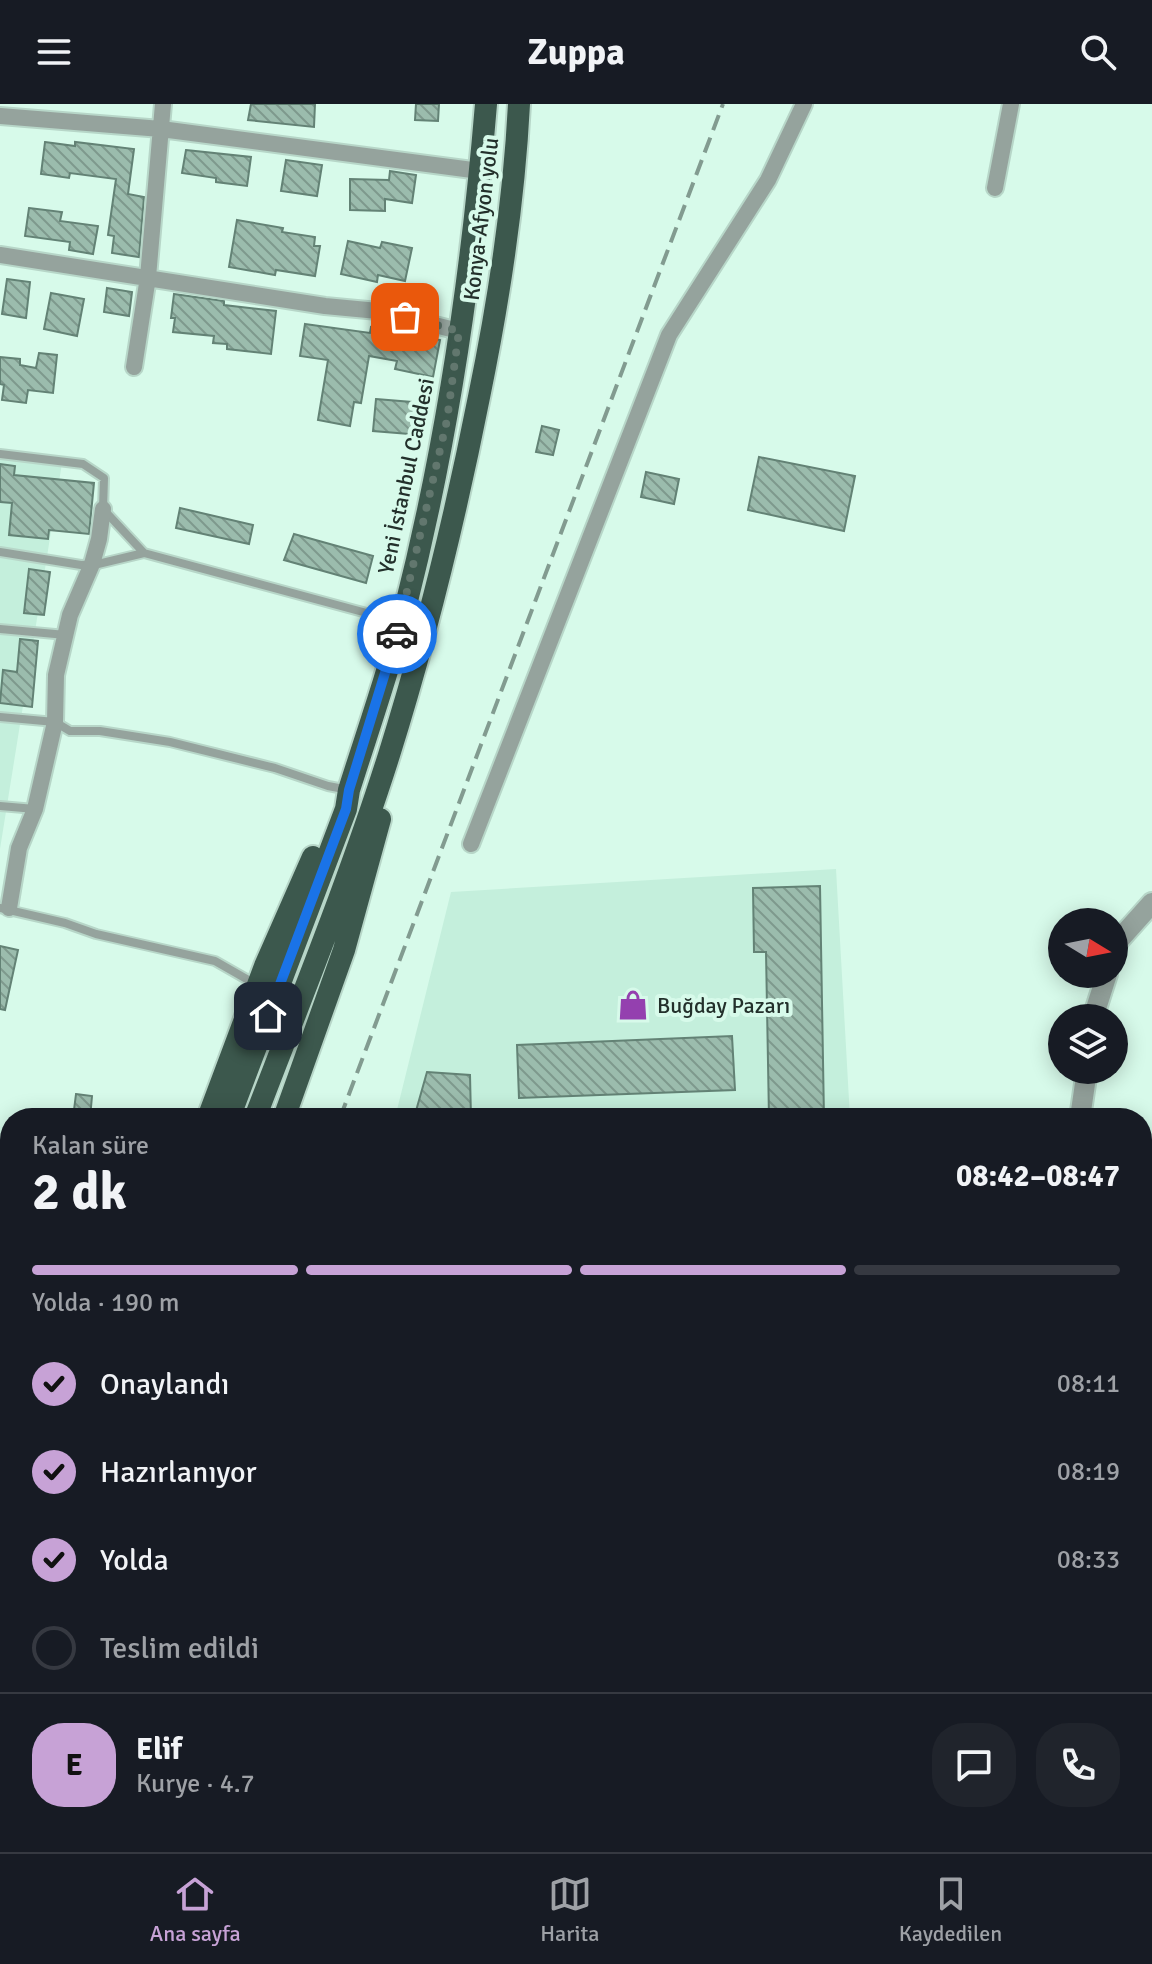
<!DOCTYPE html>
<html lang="tr">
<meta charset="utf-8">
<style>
body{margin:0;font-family:Signika,sans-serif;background:#20242c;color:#f1f3f6;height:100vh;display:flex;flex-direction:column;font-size:30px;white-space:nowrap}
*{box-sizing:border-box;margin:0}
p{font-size:26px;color:#9ea1a6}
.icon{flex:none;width:44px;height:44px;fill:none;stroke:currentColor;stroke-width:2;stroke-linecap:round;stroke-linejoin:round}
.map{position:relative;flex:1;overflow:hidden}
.side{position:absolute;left:0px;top:1004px;width:1152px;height:744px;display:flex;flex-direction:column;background:#171b24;border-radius:32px 32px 0 0;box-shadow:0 4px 20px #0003}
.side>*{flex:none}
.needle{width:52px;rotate:100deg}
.fabs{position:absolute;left:1048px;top:804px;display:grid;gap:16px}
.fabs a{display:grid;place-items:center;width:80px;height:80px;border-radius:50%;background:#171b24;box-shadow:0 4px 20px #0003;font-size:40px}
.pin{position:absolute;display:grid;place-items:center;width:68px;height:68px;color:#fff;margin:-34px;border-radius:16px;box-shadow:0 4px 12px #0006}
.courier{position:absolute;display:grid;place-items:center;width:80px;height:80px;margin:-40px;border:6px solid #1a73e8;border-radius:50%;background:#fff;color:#222;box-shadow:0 2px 10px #0007}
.headline em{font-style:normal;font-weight:700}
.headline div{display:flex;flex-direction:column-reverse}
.headline{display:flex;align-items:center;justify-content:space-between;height:136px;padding:0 32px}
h1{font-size:52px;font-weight:700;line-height:60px}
.bar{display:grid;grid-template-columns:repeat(4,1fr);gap:12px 8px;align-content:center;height:96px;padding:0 32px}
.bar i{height:10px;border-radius:6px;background:#363941}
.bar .on{background:#c7a2d6}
.bar p{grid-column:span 4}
.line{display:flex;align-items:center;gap:20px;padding:0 32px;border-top:2px solid #363941}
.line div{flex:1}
.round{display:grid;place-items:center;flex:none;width:84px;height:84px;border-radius:32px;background:#20242c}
ol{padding:0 32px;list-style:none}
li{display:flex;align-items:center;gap:24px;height:88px}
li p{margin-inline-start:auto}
li .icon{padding:8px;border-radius:50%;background:#c7a2d6;color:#111;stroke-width:4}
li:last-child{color:#9ea1a6}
li i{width:44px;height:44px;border:4px solid #363941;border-radius:50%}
header{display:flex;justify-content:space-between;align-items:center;height:104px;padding:0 32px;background:#171b24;font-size:36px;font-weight:700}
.dock{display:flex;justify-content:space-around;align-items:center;height:112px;border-top:2px solid #363941;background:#171b24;font-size:22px;color:#9ea1a6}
.dock a{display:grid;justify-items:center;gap:4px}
.dock .on{color:#c7a2d6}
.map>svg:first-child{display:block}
.built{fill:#c4efdc}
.building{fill:url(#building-back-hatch);stroke:#638275;stroke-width:2}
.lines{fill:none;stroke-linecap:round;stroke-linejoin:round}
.service-casing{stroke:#b7d6c8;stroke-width:12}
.minor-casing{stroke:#b7d6c8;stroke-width:20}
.tertiary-casing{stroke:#b7d6c8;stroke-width:24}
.secondary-casing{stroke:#b7d6c8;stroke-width:24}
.trunk-casing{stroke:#b7d6c8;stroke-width:26}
.service{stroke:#95a39d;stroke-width:8}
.minor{stroke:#95a39d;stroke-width:16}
.tertiary{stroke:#95a39d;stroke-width:20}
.secondary{stroke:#697e75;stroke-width:20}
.trunk{stroke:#3c584d;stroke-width:22}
.rail{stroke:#829b90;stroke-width:4;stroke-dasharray:16 8;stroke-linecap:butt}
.done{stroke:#62776e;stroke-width:8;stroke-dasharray:0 14.4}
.route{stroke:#1a73e8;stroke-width:10}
.labels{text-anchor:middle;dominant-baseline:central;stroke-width:8;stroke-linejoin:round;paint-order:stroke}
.street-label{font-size:22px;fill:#23302b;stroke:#d7faea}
.poi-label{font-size:22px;fill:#23302b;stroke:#d7faea;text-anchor:start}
</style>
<header><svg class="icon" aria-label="menu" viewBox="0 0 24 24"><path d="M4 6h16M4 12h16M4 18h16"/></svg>Zuppa<svg class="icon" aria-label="search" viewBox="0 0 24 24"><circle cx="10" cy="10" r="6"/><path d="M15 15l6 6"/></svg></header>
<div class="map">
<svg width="1152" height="1748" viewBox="0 0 1152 1748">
<defs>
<pattern id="building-back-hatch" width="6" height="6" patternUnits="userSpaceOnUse" patternTransform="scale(2)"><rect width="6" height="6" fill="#9bbcad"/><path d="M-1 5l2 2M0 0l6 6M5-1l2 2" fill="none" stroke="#7e998d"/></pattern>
</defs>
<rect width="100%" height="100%" fill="#d7faea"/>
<path class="built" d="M0,354L62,359L0,745Z
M836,765L850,1014H395L451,788Z"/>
<path class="building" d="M251,0H315L314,23L248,16Z
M416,0H439L438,17L415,16Z
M45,38L75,42V38L134,45L128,90L144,93L139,153L112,149L114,132L108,131L116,75L70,69L69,74L41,70Z
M186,46L251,53L247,82L216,78V74L182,69Z
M286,56L322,61L317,92L281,87Z
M390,67L416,71L412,99L385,95V107L350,106V75L389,76Z
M29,104L62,108L60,117L98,122L93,150L69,146L70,138L25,132Z
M237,116L283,124L282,128L315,133L314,142H320L315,172L276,166L275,171L229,163Z
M348,137L380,144L382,138L412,144L405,177L378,171L377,178L341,170Z
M7,175L30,178L26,214L2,210Z
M107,184L132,188L129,212L104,208Z
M51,189L84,195L77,232L44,225Z
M174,190L224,197V201L276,207L271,250L227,245V240L213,239L214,232L173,228L175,214H171Z
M305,220L370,229L371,223L440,236L433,273L395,265L397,257L369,252L361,299L354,298L350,322L318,316L328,256L300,252Z
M39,249L57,251L53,289L28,286L26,299L2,296L4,281L0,280V253L20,255V261L36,264Z
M376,295L424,299L421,331L373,327Z
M542,322L559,326L553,351L536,348Z
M759,353L855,372L844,427L748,406Z
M0,360L15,362L14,371L94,379L89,430L49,426L48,435L9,431L12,399L0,398Z
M646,368L679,375L674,400L641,393Z
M180,404L253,421L249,440L176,424Z
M294,430L373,452L366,479L284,456Z
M29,465L50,468L44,511L24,509Z
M20,535L38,537L32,603L0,599L3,566L17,568Z
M820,782L824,1014H769L766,848H754L753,784Z
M0,842L18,846L5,906L0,905Z
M732,932L735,986L519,994L517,941Z
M427,968L470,971L471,1014H414Z
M76,990L92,992L90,1014H73Z"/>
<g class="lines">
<g class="service-casing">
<path id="service" d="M0,350L83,360L104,374L103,405L144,449
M0,448L81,461L98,460L144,449L400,518
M0,525L66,531
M0,613L55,618L70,627H100L170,638L275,664L328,682L349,686
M0,702L35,705
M0,804L65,819L96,830L215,857L257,881
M0,1085H10
M0,1215L6,1217L10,1223
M0,1261L10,1251"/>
</g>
<g class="minor-casing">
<path id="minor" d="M0,12L161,25L480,67
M995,84L1011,0
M0,151L325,202L378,207L459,227
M134,263L148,173L163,0
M471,740L669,231L768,76L804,0
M9,804L19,744L35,705L55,618L56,571L70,511L92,460L99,435L103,405
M1142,1399L1152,1405
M532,1738L539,1748
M600,1748L605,1738"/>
</g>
<g class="tertiary-casing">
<path id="tertiary" d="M1114,848L1118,837L1152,799
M1093,914L1107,870
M1080,1014L1087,966"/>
</g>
<g class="secondary-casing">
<path id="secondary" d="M0,1332L10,1335
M0,1370L10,1373"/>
</g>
<g class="trunk-casing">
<path id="trunk" d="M208,1014L265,862L313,753
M229,1014L346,705L349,686C368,626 389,566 405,505C447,340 472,170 486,0
M255,1014C301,894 350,774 389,651C426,533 455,414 479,293C499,196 514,99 519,0
M284,1014L344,846L380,715
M0,1565L10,1538
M0,1629L10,1602
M0,1708L10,1681
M8,1748L11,1738"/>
</g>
<use href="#service" class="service"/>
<use href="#minor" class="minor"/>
<use href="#tertiary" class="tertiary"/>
<use href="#secondary" class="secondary"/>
<use href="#trunk" class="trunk"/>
<path class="rail" d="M340,1014L723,0
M64,1748L67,1738"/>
</g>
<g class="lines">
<path class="done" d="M397,530L447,316L459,227L405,213"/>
<path class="route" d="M268,912L346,705L349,686L397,530"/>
</g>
<defs>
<g id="shop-bare" transform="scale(2.4)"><path d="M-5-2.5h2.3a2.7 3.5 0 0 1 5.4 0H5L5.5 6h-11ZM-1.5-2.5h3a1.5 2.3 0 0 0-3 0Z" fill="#9440af" stroke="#d7faea" stroke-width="2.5" paint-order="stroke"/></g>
</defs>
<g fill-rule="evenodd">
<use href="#shop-bare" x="633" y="901"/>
</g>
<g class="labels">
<g class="street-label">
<text transform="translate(481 115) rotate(-83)">Konya-Afyon yolu</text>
<text transform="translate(406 372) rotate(-78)">Yeni İstanbul Caddesi</text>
</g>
<g class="poi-label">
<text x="657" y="901">Buğday Pazarı</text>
</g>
</g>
</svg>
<div class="fabs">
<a><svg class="needle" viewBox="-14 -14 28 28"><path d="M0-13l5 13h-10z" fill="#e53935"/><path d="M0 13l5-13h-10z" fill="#9ea1a6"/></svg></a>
<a><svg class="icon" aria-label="layers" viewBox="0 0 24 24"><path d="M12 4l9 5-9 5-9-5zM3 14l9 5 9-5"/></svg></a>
</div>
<div class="pin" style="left:405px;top:213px;background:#ea580c"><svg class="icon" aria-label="bag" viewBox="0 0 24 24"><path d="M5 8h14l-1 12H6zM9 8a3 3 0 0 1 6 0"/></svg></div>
<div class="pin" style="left:268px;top:912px;background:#1f2937"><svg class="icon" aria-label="home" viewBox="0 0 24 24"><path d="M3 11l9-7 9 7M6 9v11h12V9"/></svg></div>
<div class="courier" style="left:397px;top:530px"><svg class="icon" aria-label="car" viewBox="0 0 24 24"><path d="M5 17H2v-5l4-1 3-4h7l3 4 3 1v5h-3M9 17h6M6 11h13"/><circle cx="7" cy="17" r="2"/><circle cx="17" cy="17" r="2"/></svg></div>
<section class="side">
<div class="headline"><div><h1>2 dk</h1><p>Kalan süre</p></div><em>08:42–08:47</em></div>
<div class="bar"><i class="on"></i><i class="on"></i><i class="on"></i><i></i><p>Yolda · 190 m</p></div>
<ol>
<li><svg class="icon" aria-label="check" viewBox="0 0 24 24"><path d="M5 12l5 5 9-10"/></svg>Onaylandı<p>08:11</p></li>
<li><svg class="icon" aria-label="check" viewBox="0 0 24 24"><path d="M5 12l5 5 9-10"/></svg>Hazırlanıyor<p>08:19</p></li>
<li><svg class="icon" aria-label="check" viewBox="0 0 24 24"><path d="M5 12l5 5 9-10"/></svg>Yolda<p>08:33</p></li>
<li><i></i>Teslim edildi</li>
</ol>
<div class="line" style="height:144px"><b class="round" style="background:#c7a2d6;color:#111">E</b><div><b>Elif</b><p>Kurye · 4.7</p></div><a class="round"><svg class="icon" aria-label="chat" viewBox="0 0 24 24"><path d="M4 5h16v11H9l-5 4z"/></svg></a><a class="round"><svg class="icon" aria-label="phone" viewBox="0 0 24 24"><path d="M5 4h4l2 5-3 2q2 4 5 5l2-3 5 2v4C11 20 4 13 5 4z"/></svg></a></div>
</section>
</div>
<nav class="dock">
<a class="on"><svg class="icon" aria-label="home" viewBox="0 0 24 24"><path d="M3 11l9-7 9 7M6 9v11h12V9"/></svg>Ana sayfa</a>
<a><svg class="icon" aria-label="map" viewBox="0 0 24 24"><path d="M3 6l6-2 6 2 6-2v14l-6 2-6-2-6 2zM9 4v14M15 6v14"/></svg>Harita</a>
<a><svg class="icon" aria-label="saved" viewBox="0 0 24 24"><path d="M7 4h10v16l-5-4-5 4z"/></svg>Kaydedilen</a>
</nav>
